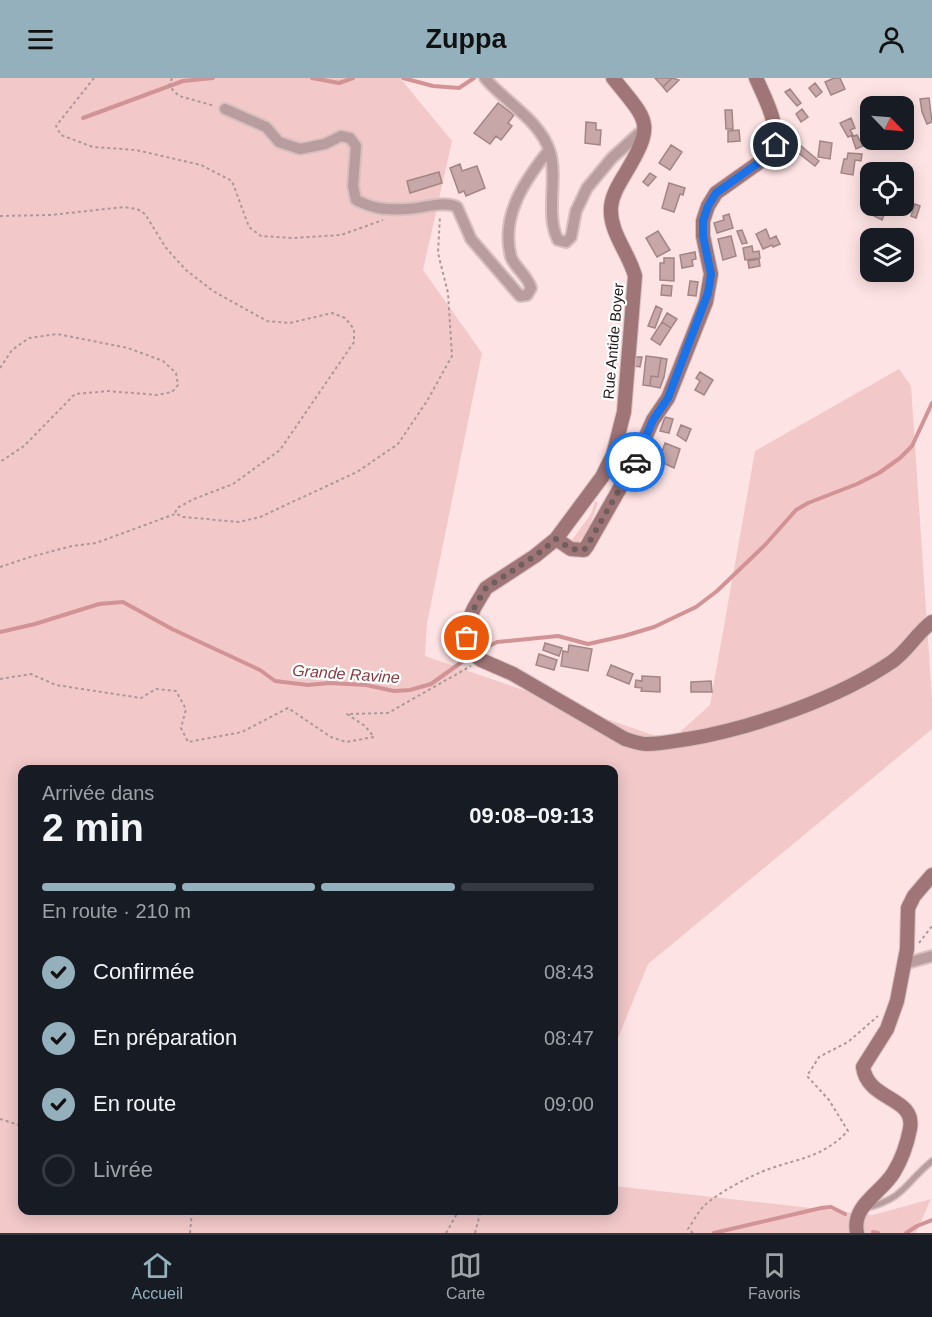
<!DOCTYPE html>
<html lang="fr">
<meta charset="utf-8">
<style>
body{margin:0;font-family:Helvetica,sans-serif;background:#20242c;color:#f1f3f6;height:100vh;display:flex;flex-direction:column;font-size:22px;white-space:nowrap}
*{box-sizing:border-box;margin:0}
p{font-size:20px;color:#9ea1a6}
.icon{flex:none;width:33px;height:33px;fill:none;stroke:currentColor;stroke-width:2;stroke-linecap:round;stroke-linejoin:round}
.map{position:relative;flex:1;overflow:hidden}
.drawer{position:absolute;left:18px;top:687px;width:600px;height:450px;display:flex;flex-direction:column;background:#171b24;border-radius:12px;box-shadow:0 3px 15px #0003}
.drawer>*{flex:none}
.needle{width:39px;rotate:115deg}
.buttons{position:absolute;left:860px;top:18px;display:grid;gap:12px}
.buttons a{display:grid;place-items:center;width:54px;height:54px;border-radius:12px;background:#171b24;box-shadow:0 3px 15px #0003;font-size:30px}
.pin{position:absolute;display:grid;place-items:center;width:51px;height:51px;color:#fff;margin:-26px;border:3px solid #fff;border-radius:50%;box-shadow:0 2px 6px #0007}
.courier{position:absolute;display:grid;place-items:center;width:60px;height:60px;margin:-30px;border:4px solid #1a73e8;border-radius:50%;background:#fff;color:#222;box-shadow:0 2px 8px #0007}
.headline em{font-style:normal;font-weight:700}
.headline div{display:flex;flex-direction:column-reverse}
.headline{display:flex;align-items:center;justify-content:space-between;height:102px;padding:0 24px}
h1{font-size:39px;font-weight:700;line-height:45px}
.bar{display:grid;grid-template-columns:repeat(4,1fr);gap:9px 6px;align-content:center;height:72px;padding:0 24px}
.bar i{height:8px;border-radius:4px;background:#363941}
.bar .selected{background:#93b0bc}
.bar p{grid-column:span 4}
ol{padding:0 24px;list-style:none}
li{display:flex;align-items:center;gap:18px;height:66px}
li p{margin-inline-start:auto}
li .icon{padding:6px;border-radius:50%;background:#93b0bc;color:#111;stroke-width:4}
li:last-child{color:#9ea1a6}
li i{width:33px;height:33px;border:3px solid #363941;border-radius:50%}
header{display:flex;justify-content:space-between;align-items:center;height:78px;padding:0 24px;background:#93b0bc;color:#111;font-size:27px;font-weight:700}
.tabs{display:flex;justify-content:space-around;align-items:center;height:84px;border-top:2px solid #363941;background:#171b24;font-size:16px;color:#9ea1a6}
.tabs a{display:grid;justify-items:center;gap:3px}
.tabs .selected{color:#93b0bc}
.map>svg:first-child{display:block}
.green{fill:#f2c8c9}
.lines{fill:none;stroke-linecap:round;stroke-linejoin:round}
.stream{stroke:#d29396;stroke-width:4}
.building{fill:#c7a7a8;stroke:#a48586;stroke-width:1.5}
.lane-casing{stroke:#d7bebf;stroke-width:8}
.street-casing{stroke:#d7bebf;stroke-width:14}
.secondary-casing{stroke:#d7bebf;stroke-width:16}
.path{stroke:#ad9899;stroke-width:2;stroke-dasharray:3 3;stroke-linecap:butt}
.lane{stroke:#b99c9d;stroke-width:5}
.street{stroke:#b99c9d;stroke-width:10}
.secondary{stroke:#9f7577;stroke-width:14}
.done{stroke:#705e5f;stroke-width:6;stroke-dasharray:0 10.8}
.route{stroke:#1a73e8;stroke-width:8}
.labels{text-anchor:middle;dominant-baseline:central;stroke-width:4.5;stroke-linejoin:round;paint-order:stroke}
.street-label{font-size:15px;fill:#231718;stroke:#fff}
.water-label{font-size:16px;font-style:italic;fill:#893b43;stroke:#fff}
</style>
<header><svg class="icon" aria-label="menu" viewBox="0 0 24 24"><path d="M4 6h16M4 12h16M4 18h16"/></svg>Zuppa<svg class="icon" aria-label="person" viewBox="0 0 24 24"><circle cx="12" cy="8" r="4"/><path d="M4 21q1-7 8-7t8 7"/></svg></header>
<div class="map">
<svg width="932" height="1155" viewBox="0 0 932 1155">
<rect width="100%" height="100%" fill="#fee3e4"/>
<path class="green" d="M0,0H400L452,63L423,192L482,275L427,545L425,578L670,663L710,627L755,373L899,291L911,308L932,622V651L648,886L614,970V692H22V1132H614V1108L873,1137L931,1121L916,1155H0Z
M595,423L598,425L588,452L578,465L572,462L591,436Z"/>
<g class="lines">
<path class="stream" d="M312,0L339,5L353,0
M403,0L433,8L459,10L474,0
M83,40L183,3L213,0
M0,554L35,546L99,526L123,524L172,551L260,592L275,603L308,607L330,605L366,607L394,613L410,612L431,606L473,576L497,564L558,558L588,566L624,558L654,549L696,529L717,513L765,467L796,432L808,425L857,406L879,395L900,380L912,368L932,325
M873,1154L878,1155
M714,1155L821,1130L831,1129L845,1136
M906,1155L917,1148L932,1142"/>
</g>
<path class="building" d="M655,0H672L663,9Z
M672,0L679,2L667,14L663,9Z
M834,0H840L845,11L831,17L825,4Z
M815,5L822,14L816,19L809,10Z
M790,11L801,25L797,28L785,14Z
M929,20L932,44L927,46L922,34L920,21Z
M498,25L514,37L508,45L512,48L501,62L496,58L490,66L474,55Z
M802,31L808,39L801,44L796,36Z
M725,32H732L733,51H726Z
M851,40L855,50L850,52L853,57L848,59L840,45Z
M586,44L596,45V52H601L600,67L585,65Z
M739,52L740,63L728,64V53Z
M908,53L910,61L898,64L897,62H903V55Z
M857,57L860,63L869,59L871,64L856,71L852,59Z
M820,63L832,65L830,81L818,79Z
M671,67L682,74L670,92L659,85Z
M800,67L819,83L815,88L796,73Z
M848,75L862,76L861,83L855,82L853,97L841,95L844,81H847Z
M460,86L462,93L477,88L485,110L466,118L464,113L459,115L450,90Z
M439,94L442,105L410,115L407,103Z
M650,95L656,99L648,108L643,104Z
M669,105L685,110L683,117L680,116L674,134L662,130Z
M915,126L920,128L916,140L911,138Z
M874,128H882L887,130L882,142L870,136Z
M729,136L733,150L717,155L714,145L724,142L723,138Z
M766,151L770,161L776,158L780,166L773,169L772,167L763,171L756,156Z
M742,152L747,165L742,166L737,153Z
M658,153L670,172L657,179L646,160Z
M731,158L736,178L723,182L718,161Z
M752,168L753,174L759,173L760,180L745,182L743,170Z
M695,174L696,181L692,182L693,188L682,190L680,177Z
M664,180H674V203L660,202V185H664Z
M759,181L760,188L749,190L748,183Z
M690,203L698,204L696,218L688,217Z
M662,207L672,208L671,218L661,217Z
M656,228L662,231L655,250L648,248Z
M667,235L677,241L671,250L662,244Z
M662,244L671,250L660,267L651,261Z
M646,278L661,280L658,299L651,298L650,308L643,307Z
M635,279H642L640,289L634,288Z
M661,280L667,281L664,299L660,310L650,308L651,298L658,299Z
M700,294L713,302L704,317L695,312L700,303L696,300Z
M665,339L673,341L669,355L660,353Z
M681,347L691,351L686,363L677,357Z
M665,365L680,371L674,390L659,383Z
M545,565L562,570L559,578L543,572Z
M569,567L592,571L588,593L561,588L563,573L568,574Z
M539,576L557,582L554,592L536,587Z
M611,587L633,596L629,606L607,597Z
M642,598L660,599V614L641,613L642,610L635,609L636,602L642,603Z
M711,603L712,614H691V604Z"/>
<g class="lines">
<g class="lane-casing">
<path id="lane" d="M866,1130C904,1121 905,1105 932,1083"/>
</g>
<g class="street-casing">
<path id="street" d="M485,0C505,24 540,42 550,74C558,101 545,137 558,162L566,164L571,159L576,133L587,110L612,80L645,50
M225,31L266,49L279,64L300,71L325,66L341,58L350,60L356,68L353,108L356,122C374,131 385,132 406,131C423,131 441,122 457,129L471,161L520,218L527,217L531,210C528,198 515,190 511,179C500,138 525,102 549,72
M904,886L932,878"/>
</g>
<g class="secondary-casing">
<path id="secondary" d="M613,0C648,44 656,44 625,96C619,106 612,117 611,129C609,154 629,175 635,198L624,334L613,377L602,399L556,461L535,478L486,510L474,530L467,547V560L473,576L481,582L513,596L625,661C632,663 640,666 647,666C661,666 675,663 688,661C753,650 839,620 893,583C908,572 917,555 932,544
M556,461L571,471L584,472L587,468L633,387L653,342L668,320L706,224L711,196L703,158V143L708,128L716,115L771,76C783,52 766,23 756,0
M857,1155C851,1127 882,1115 894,1094C902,1081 907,1066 910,1051C916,1018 868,1024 863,989L887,951L897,923L907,871L908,830L914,818L932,797"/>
</g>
<path class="path" d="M94,0L56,48L61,57L93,69L136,72L201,87L232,103L249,149L261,158L293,160L341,157L383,142
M172,0L169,8L179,18L215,28
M0,138L51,137L124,129L137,131L145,136L166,170L186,192L213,213L267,243L290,245L332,235L345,240L354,251V264L280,372L233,406L194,421L177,430L175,435L183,439L239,444L260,439L357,394L398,366L427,323L452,278L448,215L438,175L440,138
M0,290L12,272L29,260L57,256L128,270L163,283L176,295L178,307L172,314L157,317L108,313L75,316L24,368L0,384
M0,489L30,479L72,468L96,465L175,436
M0,601L31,596L56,607L141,620L156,611L176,613L186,631L181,650L188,664L242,654L288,630L331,659L346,664L374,659L365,648L347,636L388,635L471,588
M919,865L932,848
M0,1041L22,1048
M190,1155L192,1132
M446,1155L459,1132
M475,1155L481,1132
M693,1155L688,1151C693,1144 698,1134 704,1128C717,1115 752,1097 769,1091C803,1079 821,1080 848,1053L829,1022L807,998L819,979L848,964L878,938"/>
<use href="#lane" class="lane"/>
<use href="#street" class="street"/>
<use href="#secondary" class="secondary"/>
</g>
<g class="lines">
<path class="done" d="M467,560V547L474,530L486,510L535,478L556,461L571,471L584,472L587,468L635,384"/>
<path class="route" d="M635,384L653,342L668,320L708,215L711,196L703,158V143L708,128L716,115L771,76L776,67"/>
</g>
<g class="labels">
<g class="street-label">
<text transform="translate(613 263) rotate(-85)">Rue Antide Boyer</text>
</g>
<g class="water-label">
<text transform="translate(346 596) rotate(4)">Grande Ravine</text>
</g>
</g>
</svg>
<div class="buttons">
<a><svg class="needle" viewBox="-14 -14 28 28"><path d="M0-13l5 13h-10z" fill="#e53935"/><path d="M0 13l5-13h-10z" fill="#9ea1a6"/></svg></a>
<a><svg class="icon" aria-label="locate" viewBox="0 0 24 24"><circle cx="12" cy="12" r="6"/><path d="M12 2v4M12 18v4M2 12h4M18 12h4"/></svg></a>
<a><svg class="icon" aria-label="layers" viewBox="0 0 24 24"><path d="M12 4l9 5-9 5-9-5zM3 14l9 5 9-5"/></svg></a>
</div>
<div class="pin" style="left:467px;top:560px;background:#ea580c"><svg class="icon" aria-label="bag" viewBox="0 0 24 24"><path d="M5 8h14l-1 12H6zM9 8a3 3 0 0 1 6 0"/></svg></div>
<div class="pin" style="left:776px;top:67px;background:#1f2937"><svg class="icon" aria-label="home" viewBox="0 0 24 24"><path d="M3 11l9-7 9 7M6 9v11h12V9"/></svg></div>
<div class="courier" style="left:635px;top:384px"><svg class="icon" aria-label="car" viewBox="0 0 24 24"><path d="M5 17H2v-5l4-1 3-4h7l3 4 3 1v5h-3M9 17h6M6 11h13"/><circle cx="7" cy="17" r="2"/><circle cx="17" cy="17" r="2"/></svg></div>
<section class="drawer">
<div class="headline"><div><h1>2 min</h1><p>Arrivée dans</p></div><em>09:08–09:13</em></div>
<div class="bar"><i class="selected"></i><i class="selected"></i><i class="selected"></i><i></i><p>En route · 210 m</p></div>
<ol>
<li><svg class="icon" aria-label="check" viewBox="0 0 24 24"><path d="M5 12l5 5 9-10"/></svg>Confirmée<p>08:43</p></li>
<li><svg class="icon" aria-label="check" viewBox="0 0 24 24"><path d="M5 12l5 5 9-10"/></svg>En préparation<p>08:47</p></li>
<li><svg class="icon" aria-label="check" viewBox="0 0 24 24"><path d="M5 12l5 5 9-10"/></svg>En route<p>09:00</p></li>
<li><i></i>Livrée</li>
</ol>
</section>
</div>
<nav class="tabs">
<a class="selected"><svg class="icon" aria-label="home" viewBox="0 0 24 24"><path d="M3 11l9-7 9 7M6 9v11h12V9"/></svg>Accueil</a>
<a><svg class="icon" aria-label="map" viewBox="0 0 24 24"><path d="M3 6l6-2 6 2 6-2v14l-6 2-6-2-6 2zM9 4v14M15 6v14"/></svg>Carte</a>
<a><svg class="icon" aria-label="saved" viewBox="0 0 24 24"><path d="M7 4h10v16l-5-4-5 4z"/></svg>Favoris</a>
</nav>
